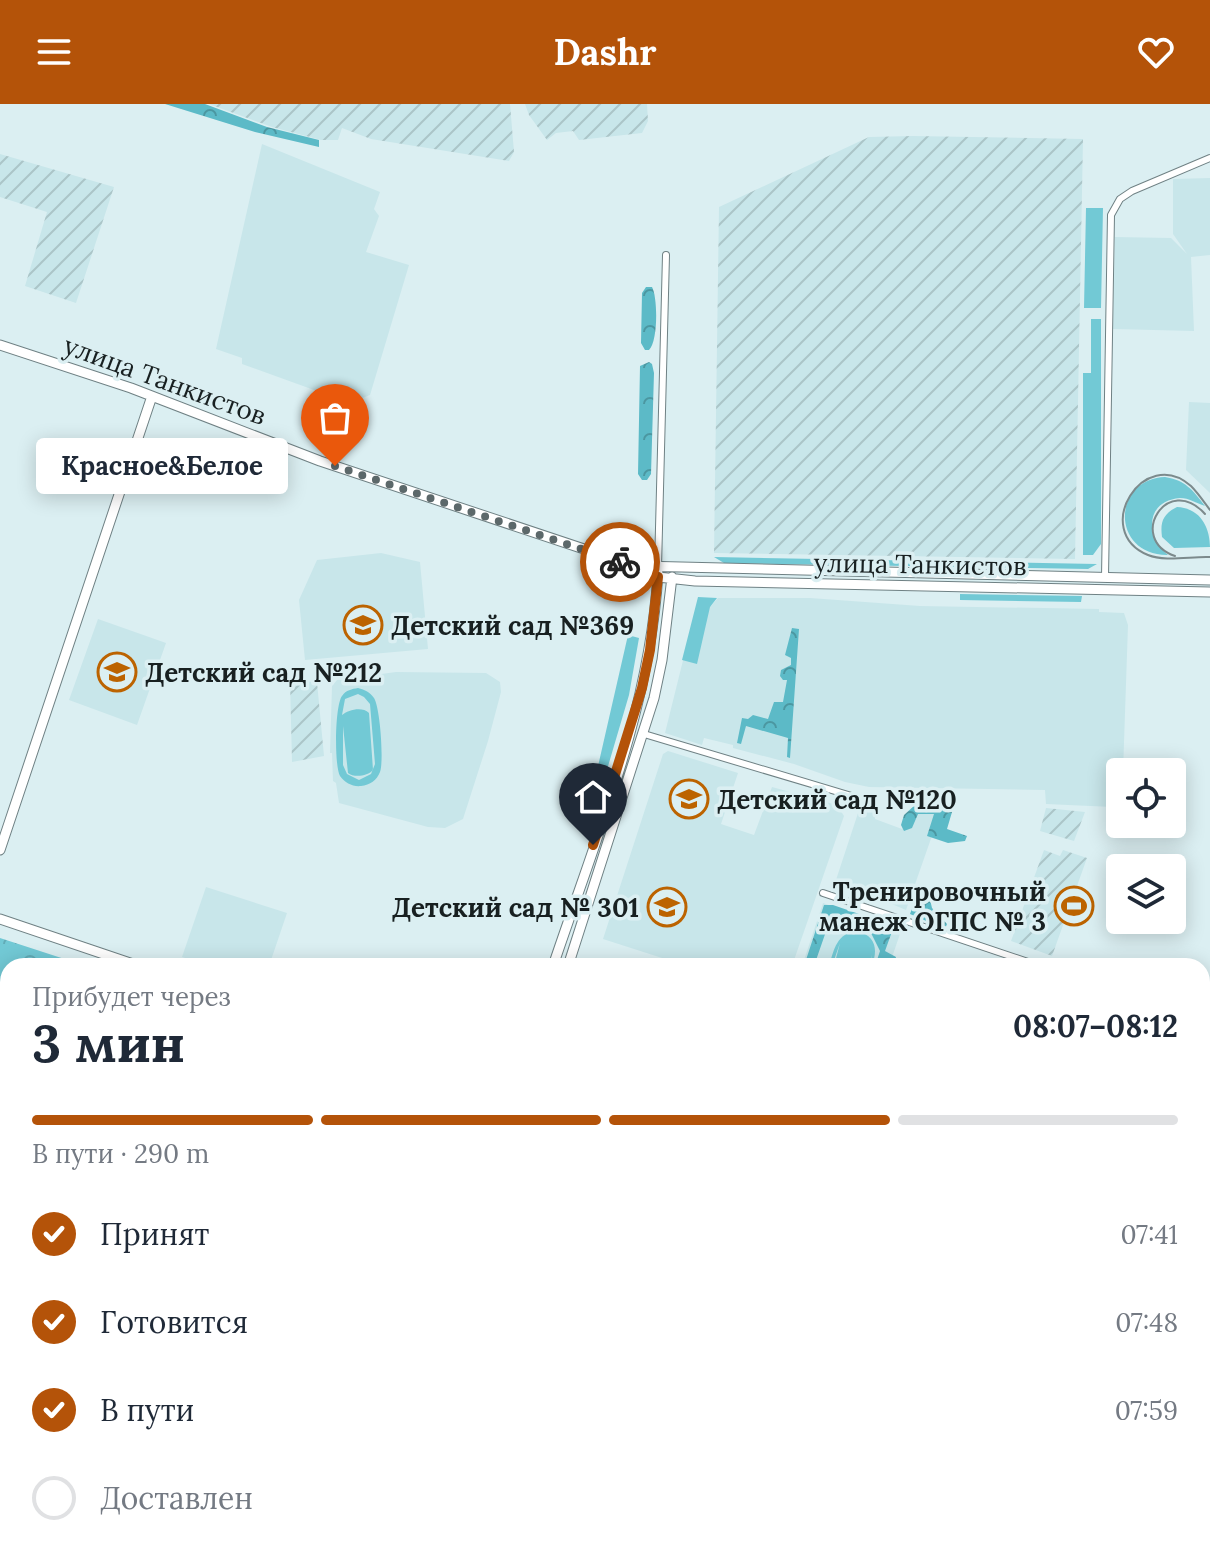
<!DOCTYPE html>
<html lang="ru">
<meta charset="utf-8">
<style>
body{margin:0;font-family:Lora,serif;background:#f6f6f7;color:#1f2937;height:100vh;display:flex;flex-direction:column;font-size:30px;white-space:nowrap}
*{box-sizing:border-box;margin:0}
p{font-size:26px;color:#747a83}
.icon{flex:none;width:44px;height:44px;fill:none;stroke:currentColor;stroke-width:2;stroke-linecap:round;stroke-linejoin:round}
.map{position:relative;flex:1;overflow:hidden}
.side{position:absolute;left:0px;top:854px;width:1210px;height:600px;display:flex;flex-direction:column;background:#fff;border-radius:24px 24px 0 0;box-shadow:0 4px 20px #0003}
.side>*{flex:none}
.tools{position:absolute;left:1106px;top:654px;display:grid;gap:16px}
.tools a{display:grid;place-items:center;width:80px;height:80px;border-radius:8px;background:#fff;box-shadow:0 4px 20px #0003;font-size:40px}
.pin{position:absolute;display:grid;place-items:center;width:68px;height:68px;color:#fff;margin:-82px -34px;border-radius:50% 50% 50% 0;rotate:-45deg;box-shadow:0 0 8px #0007}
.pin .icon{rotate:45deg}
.courier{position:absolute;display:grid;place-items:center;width:80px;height:80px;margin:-40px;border:6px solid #b45309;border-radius:50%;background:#fff;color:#222;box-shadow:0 2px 10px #0007}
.bubble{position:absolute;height:56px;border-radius:8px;background:#fff;box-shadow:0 4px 20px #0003;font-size:26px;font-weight:800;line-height:56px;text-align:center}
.summary em{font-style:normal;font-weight:800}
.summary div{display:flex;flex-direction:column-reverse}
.summary{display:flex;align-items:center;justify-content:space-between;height:136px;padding:0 32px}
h1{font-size:52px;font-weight:800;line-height:60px}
.bar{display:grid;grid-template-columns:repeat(4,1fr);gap:12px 8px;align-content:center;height:96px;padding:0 32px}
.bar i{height:10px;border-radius:6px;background:#e0e1e3}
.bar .on{background:#b45309}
.bar p{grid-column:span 4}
ol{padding:0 32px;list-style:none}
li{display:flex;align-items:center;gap:24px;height:88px}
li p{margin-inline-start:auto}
li .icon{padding:8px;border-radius:50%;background:#b45309;color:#fff;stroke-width:4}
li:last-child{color:#747a83}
li i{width:44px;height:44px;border:4px solid #e0e1e3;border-radius:50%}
header{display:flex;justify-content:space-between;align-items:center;height:104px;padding:0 32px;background:#b45309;color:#fff;font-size:36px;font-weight:800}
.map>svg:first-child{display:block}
.built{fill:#c8e6ea}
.industrial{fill:url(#industrial-furrows)}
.grass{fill:#72c9d5;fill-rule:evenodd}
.forest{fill:url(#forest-crowns)}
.park{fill:url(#park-crowns)}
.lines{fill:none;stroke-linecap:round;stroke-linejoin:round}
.street-casing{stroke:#6f8184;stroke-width:8}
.secondary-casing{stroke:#6f8184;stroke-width:11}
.primary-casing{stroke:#3796a2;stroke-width:12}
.street{stroke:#fff;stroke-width:6}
.secondary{stroke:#fff;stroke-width:9}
.primary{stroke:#91e6f1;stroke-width:10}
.tram{stroke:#7c8a8c;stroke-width:2}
.done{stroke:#5c686a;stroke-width:8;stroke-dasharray:0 14.4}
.route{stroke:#b45309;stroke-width:10}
.labels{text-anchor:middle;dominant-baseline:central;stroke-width:7;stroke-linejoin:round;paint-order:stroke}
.street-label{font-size:26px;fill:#182021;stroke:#dbeff2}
.poi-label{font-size:26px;font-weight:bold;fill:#182021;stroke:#dbeff2;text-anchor:start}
</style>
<header><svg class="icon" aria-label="menu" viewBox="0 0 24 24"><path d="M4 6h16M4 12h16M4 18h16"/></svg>Dashr<svg class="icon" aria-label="heart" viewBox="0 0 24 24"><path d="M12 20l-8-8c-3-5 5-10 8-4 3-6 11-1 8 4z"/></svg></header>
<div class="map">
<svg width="1210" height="1454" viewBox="0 0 1210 1454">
<defs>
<pattern id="industrial-furrows" width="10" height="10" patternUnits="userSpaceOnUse" patternTransform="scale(2)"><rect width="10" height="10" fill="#c8e6ea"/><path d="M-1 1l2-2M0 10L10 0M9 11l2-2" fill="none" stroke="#abc5c8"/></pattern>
<pattern id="forest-crowns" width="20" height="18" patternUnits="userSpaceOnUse" patternTransform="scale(2)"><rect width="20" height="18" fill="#5cbac7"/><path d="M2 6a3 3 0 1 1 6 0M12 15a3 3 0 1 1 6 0" fill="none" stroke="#4b97a1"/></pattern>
<pattern id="park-crowns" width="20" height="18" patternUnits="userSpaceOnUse" patternTransform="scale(2)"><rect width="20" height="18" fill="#72c9d5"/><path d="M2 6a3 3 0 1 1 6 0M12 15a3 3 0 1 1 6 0" fill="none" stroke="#62acb7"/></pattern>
</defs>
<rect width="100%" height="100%" fill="#dbeff2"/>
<path class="built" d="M262,40L380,88L374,105L379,112L366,148L409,161L370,291L350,299L242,260V254L216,245Z
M1210,74V151L1191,153L1194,227L1113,225L1115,133L1171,134L1187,150L1173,130V75Z
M1189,298L1210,299V389L1186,366Z
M381,449L420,458L428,545L305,556L299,496L317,456Z
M718,494H810L920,502L1099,505V508L1124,509L1128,521L1123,668H1120V684L1113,703L1046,700L1045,686L869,683L845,678L794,660L733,644V641L704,634L702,641L665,629L697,500L711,502Z
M98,515L166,539L137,621L69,596Z
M396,568L486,569L500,578L501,588L488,637L463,715L445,724L428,723L339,699L336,679L333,677L332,649H330L332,582L337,576Z
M668,647L738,669L721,720L754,731L772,683L837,701L844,712L792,862H687L603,835L663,650Z
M875,702V715L902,725L914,705L941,706L906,806L861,787L860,790L834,782L860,703Z
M206,783L287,809L269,862H210L182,853Z
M823,799L901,827L889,862H802Z"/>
<path class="industrial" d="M209,0H510L514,48L509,57L371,35L342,24L338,36H321L272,23Z
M525,0H647L648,17L642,29L579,36L573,27L556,29L547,36L529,11Z
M913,32L1083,35L1075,455L714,449L719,103L869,33Z
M0,50L114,83L76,199L25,182L47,108L0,93Z
M290,577L317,578L324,652L292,658Z
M1046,704L1085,708L1074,737L1040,727Z
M1044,746L1060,752L1063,746L1087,754L1052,852L1011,837Z"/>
<path class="grass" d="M1086,104H1103L1101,204H1084Z
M1091,215H1101V440L1093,451H1083V269H1091Z
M1165,373C1185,376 1193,386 1205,402C1196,399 1189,394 1180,394C1145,397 1145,432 1168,451C1111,452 1111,375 1165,373Z
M1177,403C1200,404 1210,423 1210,443L1174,444L1162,433C1160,418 1163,410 1177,403Z
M714,453L1097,460L1088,465L724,459Z
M960,490L1082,492L1081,498L960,496Z
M698,493L717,494L710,503L697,560L682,556Z
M628,531L639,534L629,591L591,720L586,727L580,728L578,724L596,671Z
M358,584C365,586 370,588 374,594C380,603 384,657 380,668C377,676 370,681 361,682C353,683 345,679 340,672C334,661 335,601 342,592C346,586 352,585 358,584ZM358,590L364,593L370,600L375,660L371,670L359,676L347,670L343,661V622L348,669C354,674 368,672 373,666L369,609C362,602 348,606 342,611L345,595Z
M857,827C876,832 878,845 872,862H869L872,851L868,862H834L840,839L832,862H829C834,845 837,829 857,827Z"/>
<path class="forest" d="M165,0H205L267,23L319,36V43L255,28Z
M646,183H652C658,194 658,238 649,246H645L641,239L642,189Z
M649,258L652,260L654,269L651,370L647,376H642L638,370L640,262Z
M792,524L799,525L790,654L787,653L788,634L746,622L741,640L737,639L742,614L748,615L753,611L768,615L774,598H783L787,576H783L780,572L781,566L791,561V554L785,551Z
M915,701L943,703L952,708L947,725L967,732L965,737L948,739L927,732L934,710H918L912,724L904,727L901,721L904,711Z
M919,785L928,787L932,804L947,820L945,825L910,810Z
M824,801H833L894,822L885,847L896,853L894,862H875L880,847L867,821L831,813L814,862H804Z"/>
<path class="park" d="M0,834L86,862H8V1362L0,1360Z"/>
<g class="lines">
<g class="street-casing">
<path id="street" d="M658,463L666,151
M1105,473L1111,111L1120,95L1132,87L1210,54
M644,630L855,693
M823,789L1040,862
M1202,916L1210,919
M0,1135L8,1123
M0,1239L8,1237
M0,1292L8,1288"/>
</g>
<g class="secondary-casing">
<path id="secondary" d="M0,241L131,284L320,357L632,461L658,473L695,477L1210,488
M640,462L1210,476
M0,746L152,292
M0,815L139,862
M553,862C596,734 650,605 658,469
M568,862L654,594L662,556L672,473"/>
</g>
<g class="primary-casing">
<path id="primary" d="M0,1429H8
M0,1443H8
M412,1446V1454
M580,1446L963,1454
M1202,1446H1210
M428,1454V1446
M1085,1454L1086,1446"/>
</g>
<use href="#street" class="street"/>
<use href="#secondary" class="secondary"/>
<use href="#primary" class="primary"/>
<path class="tram" d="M1210,406C1204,398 1198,389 1191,382C1144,340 1090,427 1148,451C1165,458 1192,452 1210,453
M1175,452C1126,435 1168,368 1205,410"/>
</g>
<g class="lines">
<path class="done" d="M335,362L620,458"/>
<path class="route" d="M593,741L642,584L650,546L658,473L620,458"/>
</g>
<defs>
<g id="school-ring" transform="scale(2)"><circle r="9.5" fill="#dbeff2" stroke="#bc6300" stroke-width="1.5"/><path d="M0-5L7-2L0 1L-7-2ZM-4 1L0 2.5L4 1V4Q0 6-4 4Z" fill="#bc6300"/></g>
<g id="stadium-ring" transform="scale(2)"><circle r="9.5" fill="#dbeff2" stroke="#bc6300" stroke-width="1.5"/><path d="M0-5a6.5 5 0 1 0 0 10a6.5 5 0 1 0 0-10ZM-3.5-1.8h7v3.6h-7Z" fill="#bc6300"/></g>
</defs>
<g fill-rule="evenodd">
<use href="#school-ring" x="363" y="521"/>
<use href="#school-ring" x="117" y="568"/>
<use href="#school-ring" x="689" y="695"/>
<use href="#stadium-ring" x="1074" y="802"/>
<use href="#school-ring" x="667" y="803"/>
</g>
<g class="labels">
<g class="street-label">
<text transform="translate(165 276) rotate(20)">улица Танкистов</text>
<text transform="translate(920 460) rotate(1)">улица Танкистов</text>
</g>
<g class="poi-label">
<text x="391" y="521">Детский сад №369</text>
<text x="145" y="568">Детский сад №212</text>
<text x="717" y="695">Детский сад №120</text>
<text x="1046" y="787" text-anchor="end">Тренировочный<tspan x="1046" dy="30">манеж ОГПС № 3</tspan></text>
<text x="639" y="803" text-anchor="end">Детский сад № 301</text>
</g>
</g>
</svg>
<div class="tools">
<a><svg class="icon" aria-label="locate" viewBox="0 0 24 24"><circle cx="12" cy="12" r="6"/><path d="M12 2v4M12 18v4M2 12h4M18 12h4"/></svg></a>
<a><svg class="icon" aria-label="layers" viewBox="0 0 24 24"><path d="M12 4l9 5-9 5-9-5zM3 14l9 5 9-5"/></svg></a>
</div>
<div class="pin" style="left:335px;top:362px;background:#ea580c"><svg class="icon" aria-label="bag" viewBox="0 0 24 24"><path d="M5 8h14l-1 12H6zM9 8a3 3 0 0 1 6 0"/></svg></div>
<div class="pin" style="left:593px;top:741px;background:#1f2937"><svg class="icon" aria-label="home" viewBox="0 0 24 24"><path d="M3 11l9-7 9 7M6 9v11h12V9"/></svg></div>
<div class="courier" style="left:620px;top:458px"><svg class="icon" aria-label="bike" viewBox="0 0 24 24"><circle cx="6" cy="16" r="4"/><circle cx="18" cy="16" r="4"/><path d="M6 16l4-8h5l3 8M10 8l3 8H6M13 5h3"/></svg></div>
<div class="bubble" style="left:36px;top:334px;width:252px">Красное&amp;Белое</div>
<section class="side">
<div class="summary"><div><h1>3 мин</h1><p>Прибудет через</p></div><em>08:07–08:12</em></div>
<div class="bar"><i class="on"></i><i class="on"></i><i class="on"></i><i></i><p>В пути · 290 m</p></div>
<ol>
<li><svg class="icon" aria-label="check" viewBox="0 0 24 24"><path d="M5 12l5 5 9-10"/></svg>Принят<p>07:41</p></li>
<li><svg class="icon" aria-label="check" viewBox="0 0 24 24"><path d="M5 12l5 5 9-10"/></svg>Готовится<p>07:48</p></li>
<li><svg class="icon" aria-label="check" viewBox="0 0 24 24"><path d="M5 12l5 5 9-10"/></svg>В пути<p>07:59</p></li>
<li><i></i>Доставлен</li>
</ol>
</section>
</div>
